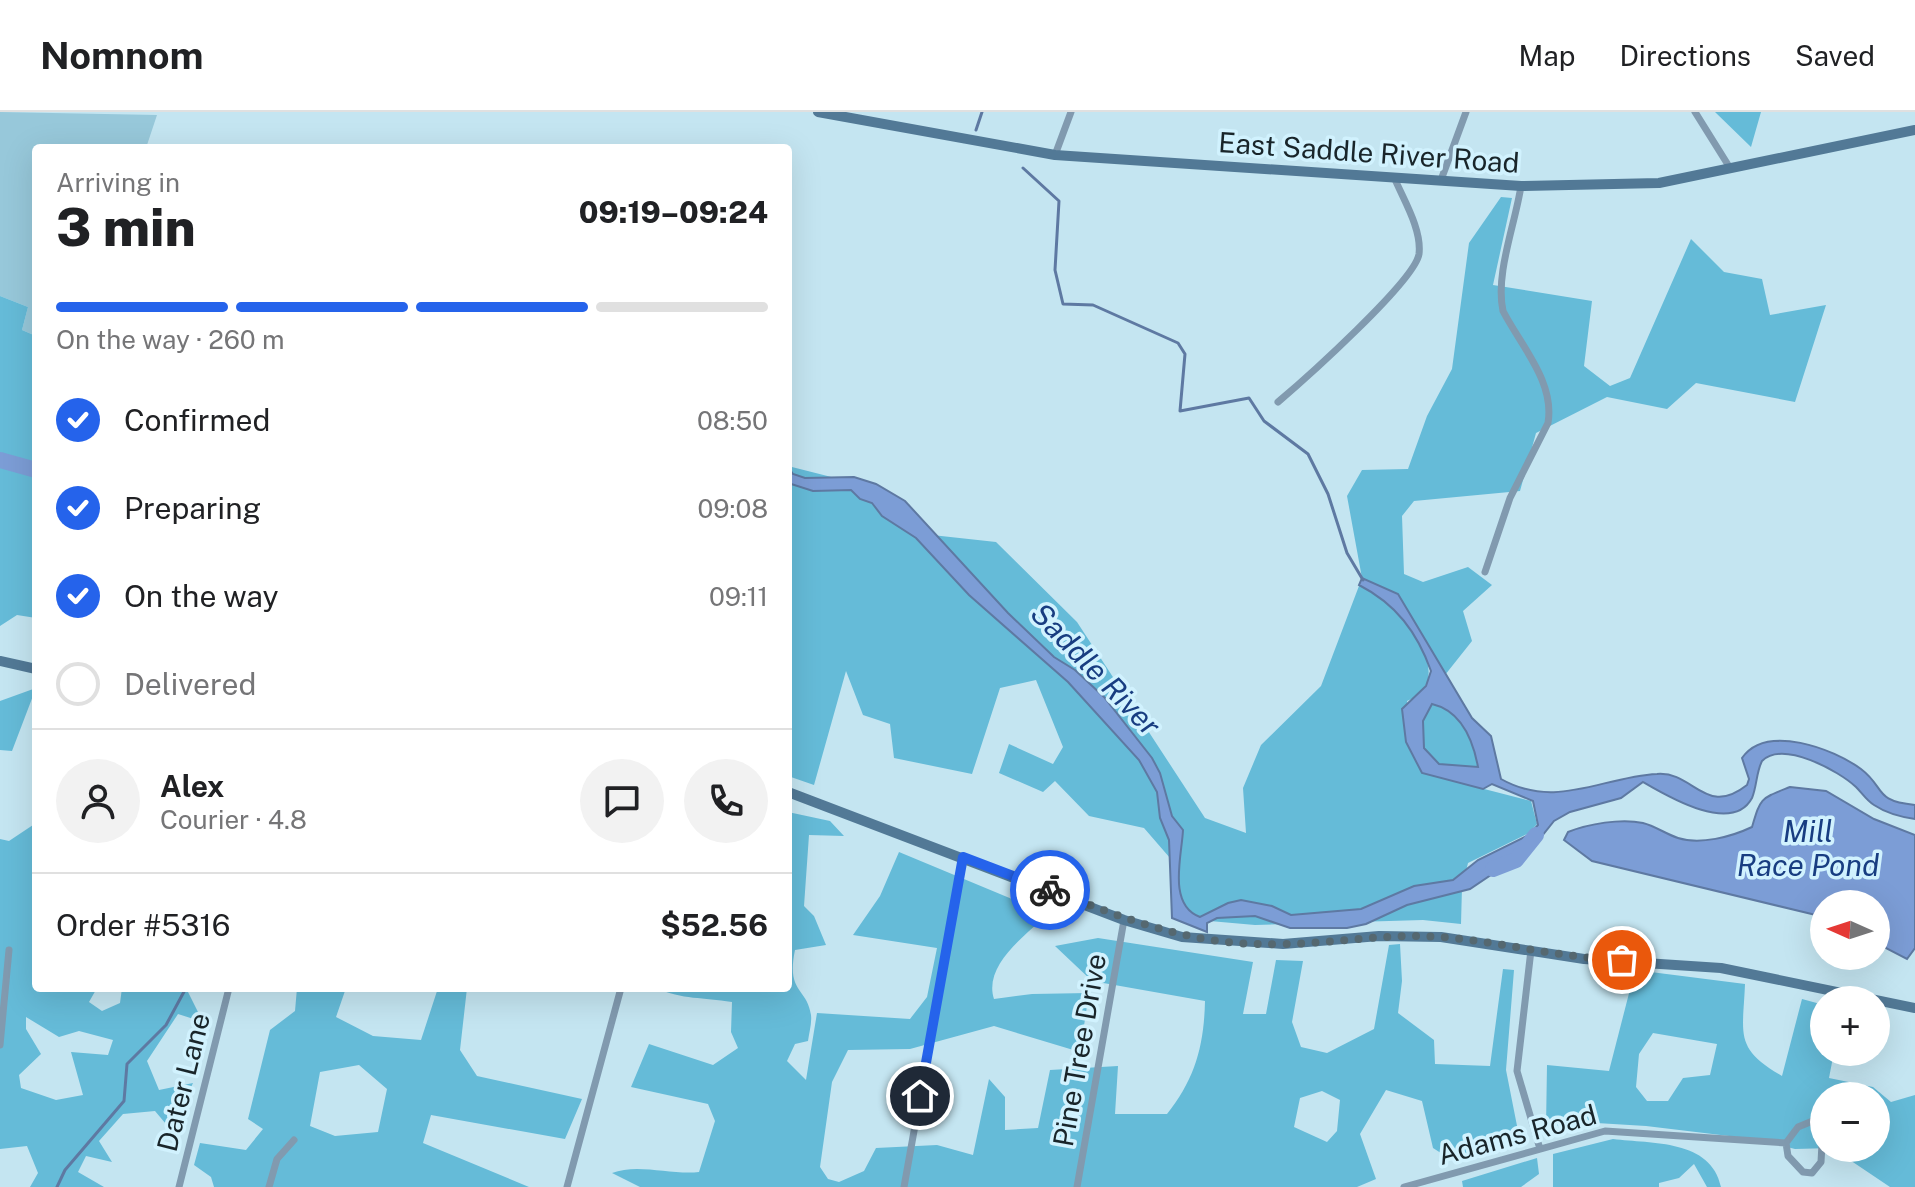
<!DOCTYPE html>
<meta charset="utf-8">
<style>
body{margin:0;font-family:"Public Sans",sans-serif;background:#f2f2f2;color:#202124;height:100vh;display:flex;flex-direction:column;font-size:30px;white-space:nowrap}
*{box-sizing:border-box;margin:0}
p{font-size:26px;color:#757577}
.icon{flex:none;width:44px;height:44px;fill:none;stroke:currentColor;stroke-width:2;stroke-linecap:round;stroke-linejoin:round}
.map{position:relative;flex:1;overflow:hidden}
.drawer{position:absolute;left:32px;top:32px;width:760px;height:848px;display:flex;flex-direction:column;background:#fff;border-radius:8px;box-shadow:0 8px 32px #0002}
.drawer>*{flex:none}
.needle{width:52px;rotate:273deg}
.fabs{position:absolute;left:1810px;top:778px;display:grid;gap:16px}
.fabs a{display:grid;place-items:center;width:80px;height:80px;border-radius:50%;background:#fff;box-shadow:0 8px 32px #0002;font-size:40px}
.pin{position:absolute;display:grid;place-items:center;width:68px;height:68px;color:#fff;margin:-34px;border:4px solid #fff;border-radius:50%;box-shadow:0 2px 8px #0007}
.courier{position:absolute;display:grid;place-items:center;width:80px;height:80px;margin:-40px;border:6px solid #2563eb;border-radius:50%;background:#fff;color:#222;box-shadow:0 2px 10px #0007}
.overview em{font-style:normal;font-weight:800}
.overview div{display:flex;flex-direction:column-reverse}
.overview{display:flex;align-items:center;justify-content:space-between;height:136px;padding:0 24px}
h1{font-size:52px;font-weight:800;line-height:60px}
.bar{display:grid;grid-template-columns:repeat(4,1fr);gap:12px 8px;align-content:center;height:96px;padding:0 24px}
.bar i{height:10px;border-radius:6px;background:#e0e0e0}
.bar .selected{background:#2563eb}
.bar p{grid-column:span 4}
.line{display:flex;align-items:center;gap:20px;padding:0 24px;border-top:2px solid #e0e0e0}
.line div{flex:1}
.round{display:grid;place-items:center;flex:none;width:84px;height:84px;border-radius:42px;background:#f2f2f2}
ol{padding:0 24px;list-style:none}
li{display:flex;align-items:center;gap:24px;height:88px}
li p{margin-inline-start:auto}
li .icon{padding:8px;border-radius:50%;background:#2563eb;color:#fff;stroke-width:4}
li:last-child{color:#757577}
li i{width:44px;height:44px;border:4px solid #e0e0e0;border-radius:50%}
header{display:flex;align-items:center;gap:48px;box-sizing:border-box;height:112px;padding:0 40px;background:#fff;border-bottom:2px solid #e0e0e0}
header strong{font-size:38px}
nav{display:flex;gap:44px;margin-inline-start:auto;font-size:28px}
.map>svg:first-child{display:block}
.green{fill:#97c8da}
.forest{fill:#65bbd8;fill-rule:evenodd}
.water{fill:#7c9dd6;stroke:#5e79a2;stroke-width:2;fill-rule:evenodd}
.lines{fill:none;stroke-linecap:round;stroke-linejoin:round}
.stream{stroke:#5e79a2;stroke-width:3}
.river{stroke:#7c9dd6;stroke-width:16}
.street{stroke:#819aaf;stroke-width:7}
.secondary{stroke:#527996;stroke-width:10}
.done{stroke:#556870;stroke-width:8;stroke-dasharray:0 14.4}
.route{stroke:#2563eb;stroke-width:10}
.labels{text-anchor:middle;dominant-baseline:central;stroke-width:7;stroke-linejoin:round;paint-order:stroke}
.street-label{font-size:28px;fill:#19252a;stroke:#d1f2fe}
.water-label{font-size:30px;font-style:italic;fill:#183d81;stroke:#d1f2fe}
</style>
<header>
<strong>Nomnom</strong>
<nav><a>Map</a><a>Directions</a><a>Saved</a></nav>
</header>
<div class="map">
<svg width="1915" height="1075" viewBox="0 0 1915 1075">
<rect width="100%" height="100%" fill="#c4e5f1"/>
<path class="green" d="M0,0L157,3L146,36H36V224L22,218L28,195L0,184Z"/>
<path class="forest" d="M1715,0H1761L1751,35Z
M1501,85L1512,86L1493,173L1592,189L1584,254L1610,274L1630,266L1691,127L1724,160L1762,167L1770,203L1826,193L1795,290L1696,271L1667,297L1607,285L1536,321L1520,379L1414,389L1402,404L1404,462L1423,470L1468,455L1492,473L1463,499L1472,529L1445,563L1403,491H1392C1413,517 1454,569 1407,589L1422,661L1531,689L1537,712L1529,721L1468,751L1462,775L1461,812L1423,808L1255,813L1187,807L1170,746L1144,716L1089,704L1055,669L1043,680L999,661L1009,632L1053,652L1063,635L1036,568L1000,576L972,662L894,646L890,612L863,603L846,559L814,673L788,664V354L855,371L932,423L996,430L1077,510L1205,706L1246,721L1243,676L1261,633L1321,574L1362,466L1347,384L1362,358L1408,357L1427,304L1452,257L1469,131Z
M0,184L28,195L22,218L36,224V506L17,503L0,514Z
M36,576L12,639L0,638V589Z
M1432,592C1462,599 1472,628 1478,655L1439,652L1424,636L1423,609Z
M788,700L830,709L844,724L809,723L804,794L814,804L826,833L795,838C786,881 807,875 811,903C812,911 809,921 808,929L795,932L787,949L806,968L817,901L910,907L927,885L937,836L853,823L880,784L899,740L1048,802C1026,823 983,853 994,887L1032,882L1089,881L1080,940L994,914L910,937L848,938L832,970L820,1055L828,1067L839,1070L864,1059L876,1036L937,1033L973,1043L989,967L1005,985V1018L1038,1016L1050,958L1118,954L1115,1002H1167C1195,967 1204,934 1205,889L1092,869L1055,834L1098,826L1253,850L1243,902H1266L1276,848L1303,849L1292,910L1301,935L1327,941L1374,917L1389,833L1400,832L1402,869L1398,901L1434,928L1435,952L1490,954L1503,857L1514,858L1506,958L1520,1029L1455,1050L1433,1036L1422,989L1386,978L1360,1022L1376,1067L1357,1075H640L612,1061C637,1051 671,1063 699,1060L715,1009L708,992L631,975L649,932L713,953L738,936L731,920L732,890C702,885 684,888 655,876H788ZM1322,979L1340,988L1337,1019L1327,1030L1294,1015L1300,986Z
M36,711V876H97L89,890L102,899L120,891L122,876H193L188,880L203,910L178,902L147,949L159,978L193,971L171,1018L155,999L123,1002L99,1029L112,1050L86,1044L78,1060L104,1075H30L38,1061L27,1034L0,1037V727L9,729ZM26,905L59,925L79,919L113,928L108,943L71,940L83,983L56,988L21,976L19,963L41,942L26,917Z
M1635,858L1745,872C1743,923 1734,936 1782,964L1802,887L1824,893V940H1834L1829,966L1873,975L1891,990L1915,983V1075H1890L1832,1036L1795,1037L1754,1027L1646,1014L1580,1010L1546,1015L1547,953L1609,959ZM1653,921L1717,932L1710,963L1683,966L1668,989H1647L1636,975L1639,942ZM1824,984H1876V1036H1824Z
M297,876H346L336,905L373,924L421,928L438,876H467L460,938L477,964L582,987L565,1027L431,1003L423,1031L529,1075H214L211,1065L194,1053L200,1031L246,1038L263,1017L248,1007L270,918L295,899ZM359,953L387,977L378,1020L335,1024L310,1014L320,960Z
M1613,1027C1652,1032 1711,1027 1721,1075H1707L1694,1052L1679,1066L1659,1071V1075H1553V1042Z
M1537,1046L1539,1062L1521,1075H1463L1462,1069Z"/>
<path class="water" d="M788,355L793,362L805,366L854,365L876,372L905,389L1008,501L1054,545L1075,558L1104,585L1152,646L1160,661L1172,704L1183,718C1182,743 1167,793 1200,805L1228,791L1241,788L1272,794L1291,803L1361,797L1414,774L1453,768L1478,748L1529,723L1538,713L1533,689L1492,672L1483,677L1422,661L1406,630L1402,597L1426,574L1431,559C1417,520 1396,492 1359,473L1362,466L1398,482L1472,606L1491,624L1501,667C1556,698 1601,665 1657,662C1694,659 1705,706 1747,673L1749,667L1742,646C1766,611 1834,637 1861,657C1886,676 1873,689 1915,693V707C1901,705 1886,701 1874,693C1867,689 1862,681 1856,675C1839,659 1783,628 1762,649C1756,661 1757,674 1752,686C1732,723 1667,684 1643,670L1621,686L1570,700L1554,709L1534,734L1470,777L1407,793L1366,812L1347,816H1290L1255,804L1217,806L1207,811V820L1172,806L1169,728L1160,706L1157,680L1139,648L1068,570L969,483L916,426L882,404L872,391L860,387L851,378L813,379L788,371ZM1432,592C1462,599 1473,628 1478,655L1439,652L1424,636L1423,609Z
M1790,675L1826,679L1874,707L1915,723V836L1907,847L1876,831V792H1824V805L1592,749L1564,728L1568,720C1588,712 1621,706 1643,711C1655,714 1666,722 1678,726C1700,733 1731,725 1752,715C1761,685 1760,687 1790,675Z"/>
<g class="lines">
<path class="stream" d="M976,18L982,0
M1023,56L1059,89L1055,158L1063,192L1093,193L1178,231L1185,242L1180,299L1249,286L1264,309L1308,342L1328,382L1347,441L1363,468
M57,1075L65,1058L124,989L127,952L166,913L186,876"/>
<path class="river" d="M0,348L36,358
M1493,757L1516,748L1536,723"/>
<path class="street" d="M1695,0L1730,56
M1055,43L1071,0
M1441,68L1466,0
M1278,290C1304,268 1415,169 1419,142C1422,117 1403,87 1394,65
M1485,460L1510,386L1548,311C1555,270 1521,234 1503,199C1495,162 1515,113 1521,74
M1531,838L1517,959L1540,1037
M0,933L9,838
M1815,1008L1823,1014L1821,1050L1812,1061L1803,1060L1788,1044L1786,1031L1798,1015Z
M179,1075L229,876
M269,1075L277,1047L294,1028
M567,1075L621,876
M904,1075L963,745
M1077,1075L1124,808
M1404,1075L1605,1019L1786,1031"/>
<path class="secondary" d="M818,0L1055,43L1521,74L1659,71L1915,18
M0,549L36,557
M788,680L1124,808L1182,825L1283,832L1379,824L1441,825L1584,847L1721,856L1915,896"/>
</g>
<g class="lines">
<path class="done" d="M1050,778C1133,809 1192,835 1284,832C1337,831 1388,821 1441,825C1502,830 1561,846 1622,848"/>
<path class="route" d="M920,984L963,745L1050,778"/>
</g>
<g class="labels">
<g class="street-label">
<text transform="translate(1369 40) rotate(4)">East Saddle River Road</text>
<text transform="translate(1079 938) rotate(-80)">Pine Tree Drive</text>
<text transform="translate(183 970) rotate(-76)">Dater Lane</text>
<text transform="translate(1517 1022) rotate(-15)">Adams Road</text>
</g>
<g class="water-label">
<text transform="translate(1096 557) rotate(46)">Saddle River</text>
<text x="1808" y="719">Mill<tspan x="1808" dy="34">Race Pond</tspan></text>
</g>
</g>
</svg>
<div class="fabs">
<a><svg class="needle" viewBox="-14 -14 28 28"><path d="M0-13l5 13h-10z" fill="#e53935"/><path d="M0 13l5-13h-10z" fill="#757577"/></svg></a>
<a>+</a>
<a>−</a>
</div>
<div class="pin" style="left:1622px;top:848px;background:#ea580c"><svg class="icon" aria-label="bag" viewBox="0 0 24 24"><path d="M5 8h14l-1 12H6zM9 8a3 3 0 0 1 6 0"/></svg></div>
<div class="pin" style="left:920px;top:984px;background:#1f2937"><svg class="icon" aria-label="home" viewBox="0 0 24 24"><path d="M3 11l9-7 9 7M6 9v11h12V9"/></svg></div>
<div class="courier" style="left:1050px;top:778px"><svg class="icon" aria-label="bike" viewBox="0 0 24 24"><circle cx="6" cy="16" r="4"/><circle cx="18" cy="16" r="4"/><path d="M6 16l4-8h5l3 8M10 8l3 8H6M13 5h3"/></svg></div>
<section class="drawer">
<div class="overview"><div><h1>3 min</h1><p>Arriving in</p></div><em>09:19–09:24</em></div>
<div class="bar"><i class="selected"></i><i class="selected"></i><i class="selected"></i><i></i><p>On the way · 260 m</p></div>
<ol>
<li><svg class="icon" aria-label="check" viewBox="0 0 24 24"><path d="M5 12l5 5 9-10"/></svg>Confirmed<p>08:50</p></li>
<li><svg class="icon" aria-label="check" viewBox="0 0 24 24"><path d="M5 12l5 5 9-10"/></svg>Preparing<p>09:08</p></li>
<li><svg class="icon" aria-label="check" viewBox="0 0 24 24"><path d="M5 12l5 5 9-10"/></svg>On the way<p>09:11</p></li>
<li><i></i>Delivered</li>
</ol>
<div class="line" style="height:144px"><a class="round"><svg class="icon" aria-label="person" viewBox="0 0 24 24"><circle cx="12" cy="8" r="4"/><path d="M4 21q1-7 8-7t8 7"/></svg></a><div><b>Alex</b><p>Courier · 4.8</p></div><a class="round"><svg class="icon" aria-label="chat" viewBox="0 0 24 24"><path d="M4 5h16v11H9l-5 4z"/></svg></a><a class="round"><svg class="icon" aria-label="phone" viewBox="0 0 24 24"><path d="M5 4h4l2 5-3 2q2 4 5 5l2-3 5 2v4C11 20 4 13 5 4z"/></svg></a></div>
<div class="line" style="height:104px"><div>Order #5316</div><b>$52.56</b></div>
</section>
</div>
